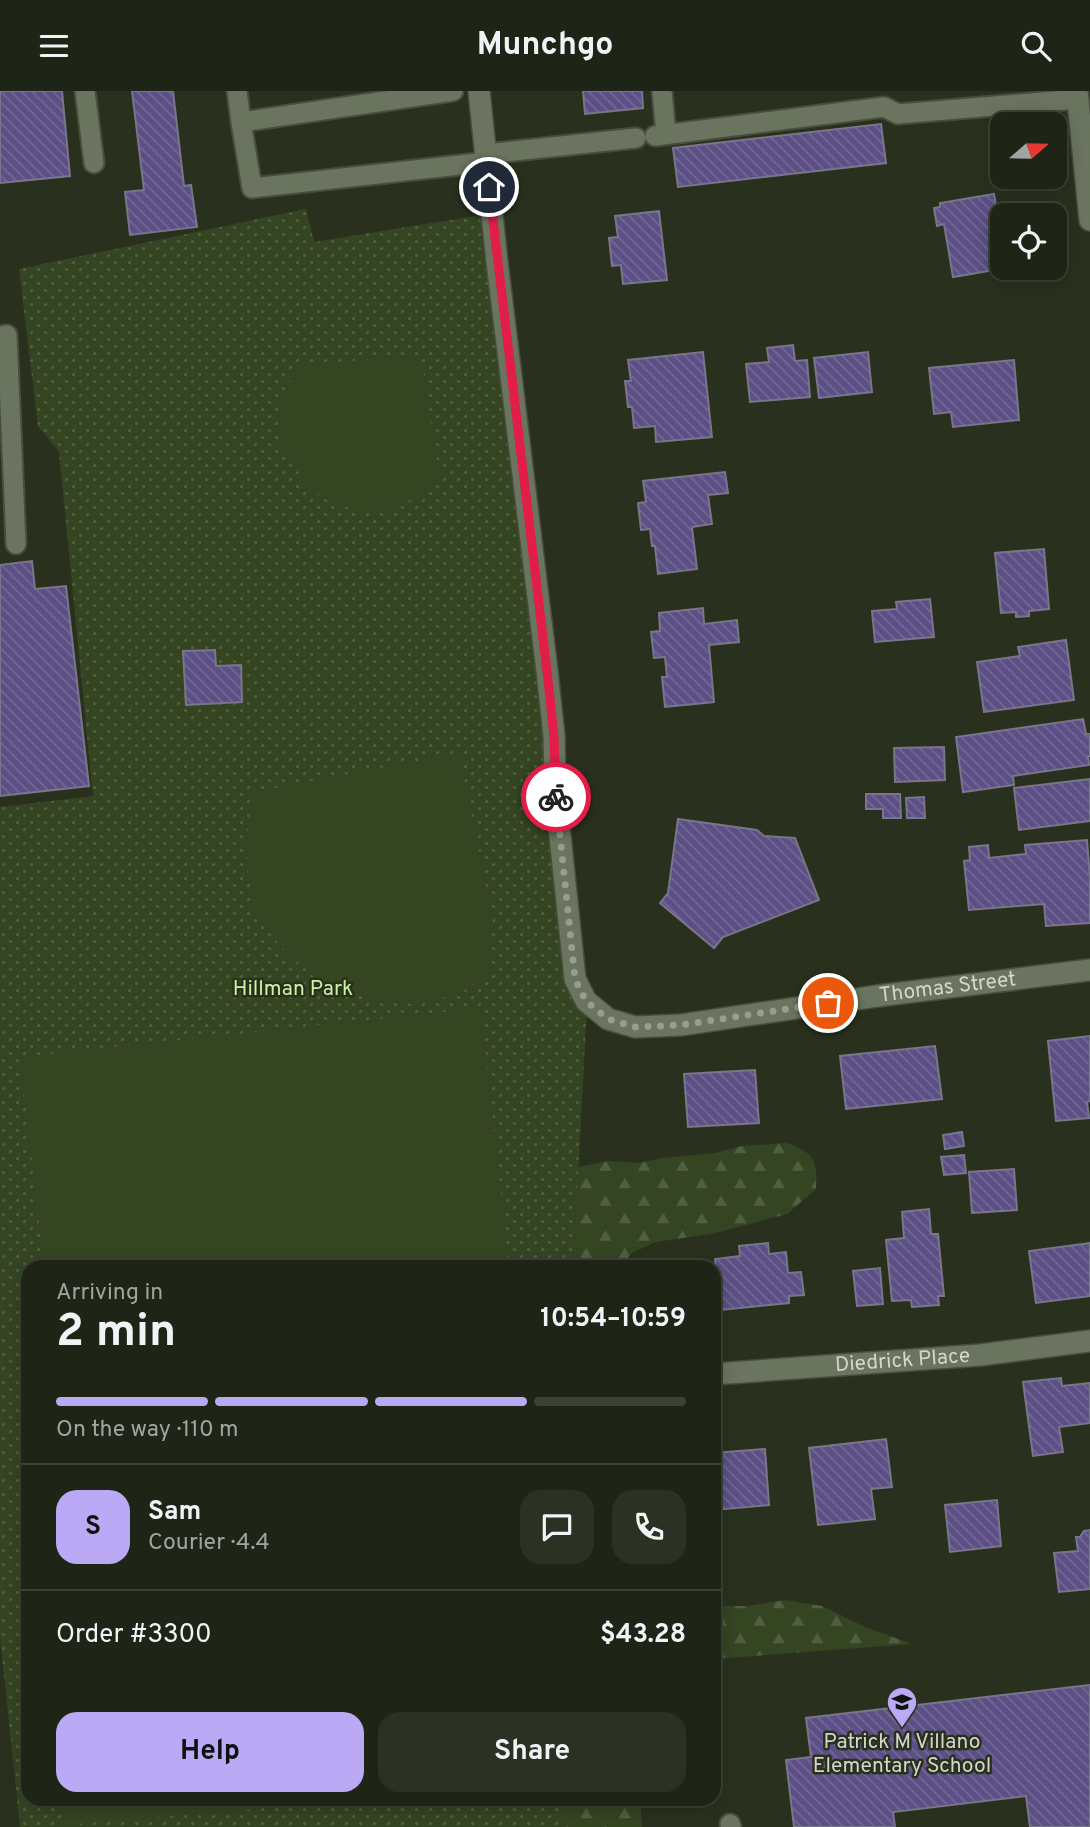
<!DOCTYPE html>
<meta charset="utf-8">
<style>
body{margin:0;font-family:Overpass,sans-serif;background:#2c3123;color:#f1f3f6;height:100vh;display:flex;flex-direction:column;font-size:26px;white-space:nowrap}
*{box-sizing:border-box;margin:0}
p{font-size:23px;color:#a1a5a1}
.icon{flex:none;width:38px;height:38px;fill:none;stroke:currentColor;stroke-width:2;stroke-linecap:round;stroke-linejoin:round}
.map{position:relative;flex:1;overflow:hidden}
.sheet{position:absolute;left:21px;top:1169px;width:700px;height:546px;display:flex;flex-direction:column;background:#1f2516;border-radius:21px;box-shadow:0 4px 18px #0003,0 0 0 2px #3c4235}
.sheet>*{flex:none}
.needle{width:46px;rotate:70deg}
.buttons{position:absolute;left:990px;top:21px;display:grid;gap:14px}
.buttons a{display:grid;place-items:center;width:77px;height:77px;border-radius:14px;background:#1f2516;box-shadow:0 4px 18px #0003,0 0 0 2px #3c4235;font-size:35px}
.pin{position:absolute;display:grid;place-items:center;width:60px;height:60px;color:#fff;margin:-30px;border:4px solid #fff;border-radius:50%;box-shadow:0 2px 7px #0007}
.courier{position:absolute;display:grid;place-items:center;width:70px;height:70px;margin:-35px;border:5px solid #e11d48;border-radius:50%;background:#fff;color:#222;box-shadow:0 2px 9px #0007}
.headline em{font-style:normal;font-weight:700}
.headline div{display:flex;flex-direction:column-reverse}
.headline{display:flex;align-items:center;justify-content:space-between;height:119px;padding:0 35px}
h1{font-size:46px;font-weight:700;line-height:52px}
.bar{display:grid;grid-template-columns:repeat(4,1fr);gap:10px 7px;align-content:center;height:84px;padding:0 35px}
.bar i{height:9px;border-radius:5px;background:#3c4235}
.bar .current{background:#baaaf6}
.bar p{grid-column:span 4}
.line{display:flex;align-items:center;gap:18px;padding:0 35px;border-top:2px solid #3c4235}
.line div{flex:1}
.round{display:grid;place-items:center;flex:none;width:74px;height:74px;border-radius:21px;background:#2c3123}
.cta{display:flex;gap:14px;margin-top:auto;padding:14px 35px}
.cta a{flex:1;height:80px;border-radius:21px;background:#baaaf6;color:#111;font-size:28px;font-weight:700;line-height:80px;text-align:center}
.cta a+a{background:#2c3123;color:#f1f3f6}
header{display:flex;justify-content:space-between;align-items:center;height:91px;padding:0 35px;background:#1f2516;font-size:32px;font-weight:700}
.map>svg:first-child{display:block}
.forest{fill:url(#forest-firs)}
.park{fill:url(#park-dots)}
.pitch{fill:#354522}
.building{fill:url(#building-back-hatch);stroke:#79758b;stroke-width:2}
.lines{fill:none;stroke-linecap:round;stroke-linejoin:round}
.service-casing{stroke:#474e3e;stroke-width:23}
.minor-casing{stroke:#474e3e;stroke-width:24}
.service{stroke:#6a745f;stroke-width:19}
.minor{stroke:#6a745f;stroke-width:21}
.done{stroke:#979d8f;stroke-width:7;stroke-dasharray:0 12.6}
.route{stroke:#e11d48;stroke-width:9}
.labels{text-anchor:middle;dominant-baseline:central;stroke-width:5;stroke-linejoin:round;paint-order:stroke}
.street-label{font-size:21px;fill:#d2d7cc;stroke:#29311e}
.park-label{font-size:21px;fill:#ccf39e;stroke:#29311e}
.poi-label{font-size:21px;fill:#d2d7cc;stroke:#29311e}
</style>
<header><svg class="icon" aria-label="menu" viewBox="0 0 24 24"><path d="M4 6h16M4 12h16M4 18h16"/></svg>Munchgo<svg class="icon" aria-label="search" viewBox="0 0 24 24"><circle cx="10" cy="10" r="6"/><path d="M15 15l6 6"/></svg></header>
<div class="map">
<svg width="1090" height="1736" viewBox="0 0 1090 1736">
<defs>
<pattern id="forest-firs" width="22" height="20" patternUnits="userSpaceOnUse" patternTransform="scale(1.75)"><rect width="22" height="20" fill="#354522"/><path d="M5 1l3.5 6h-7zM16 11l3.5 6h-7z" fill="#515f41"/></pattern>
<pattern id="park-dots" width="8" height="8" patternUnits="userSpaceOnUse" patternTransform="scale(1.75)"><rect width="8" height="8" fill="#354522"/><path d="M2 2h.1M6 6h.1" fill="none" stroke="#515f41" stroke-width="1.8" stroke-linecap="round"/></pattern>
<pattern id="building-back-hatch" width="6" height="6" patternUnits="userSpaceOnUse" patternTransform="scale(1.75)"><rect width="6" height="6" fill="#5c4f85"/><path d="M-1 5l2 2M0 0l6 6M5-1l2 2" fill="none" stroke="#726895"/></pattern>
</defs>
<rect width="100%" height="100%" fill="#29311e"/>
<path class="forest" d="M787,1052C815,1063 817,1068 816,1098L787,1123L711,1143L655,1151L632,1162L620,1176H573L578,1076L608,1070L639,1072L663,1067L715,1062L742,1055Z
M785,1509L822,1515L865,1536L912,1553L714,1568V1515H748Z
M561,1708H640L642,1736H563Z"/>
<path class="park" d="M306,118L314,151L488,123L587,917L573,1176H28V1708H561L563,1736H20L0,1546V716L93,705L59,361L38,335L19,178Z"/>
<path class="pitch" d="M421,264L439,384C431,398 421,404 406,411C402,413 397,416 392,417C364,425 326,414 306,393C303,389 300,384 297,379C292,372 286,365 283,356C274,329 283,296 300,274Z
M459,662L493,829L489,839L492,873L486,883L467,898L453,905L413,913L383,910L341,901L333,897L316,886L288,864L268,839L253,813L248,780L247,751L251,712L255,701Z
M481,917L509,1176H44L20,966Z
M62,1708H346V1710L64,1734Z"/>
<path class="building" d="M0,0H62L70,85L0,92Z
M132,0H173L184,95L191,94L197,136L130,144L125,101L144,99Z
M583,0H642L643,17L585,23Z
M881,33L886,72L678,96L673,57Z
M994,103L1003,155V177H1006L953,186L944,133L937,135L934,117L940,116V112Z
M659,120L667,189L623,193L621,174L612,175L609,147L618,146L615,125Z
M793,254L795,270L807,269L810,306L750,311L746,273L769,271L767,257Z
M703,261L712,346L656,351L655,335L634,337L632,316H628L625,290H631L628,269Z
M868,261L872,301L819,307L814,267Z
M1014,269L1019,329L953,336L951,321L934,323L929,277Z
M725,381L728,402L708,404L712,433L692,436L697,478L658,483L655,455H652L650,438L641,439L638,412L646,411L643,390Z
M1044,458L1049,518L1029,520V525L1016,526V521L1001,522L995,462Z
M32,470L35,498L66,495L89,695L0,705V474Z
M930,508L934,546L875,551L872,520L897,518L896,511Z
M703,517L704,533L737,529L739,551L709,554L714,611L665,616L662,586H667L665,566L654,567L651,541L660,540L659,522Z
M1066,549L1074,609L984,621L977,571L1020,565L1018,556Z
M215,559L216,575L241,574L242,611L186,614L183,560Z
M1083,628L1086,643H1090V665H1088L1089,674L1013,685L1014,694L963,701L956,646Z
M944,656L945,689L895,691L894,657Z
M1090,688V730L1019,739L1014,697Z
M866,703H900L901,727H883V718H866Z
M924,706L925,727H907L906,707Z
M678,728L757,739L764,745L795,747L819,809L723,846L714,857L660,812L668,802Z
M1087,749L1090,787V832L1046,835L1044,813L969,819L964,770L970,769L969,756L988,754L989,767L1026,763L1025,754Z
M1090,945V1010L1087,1011L1089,1027L1056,1030L1048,950Z
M935,955L942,1008L846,1018L840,965Z
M755,979L759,1032L688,1036L684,983Z
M962,1041L964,1055L945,1058L943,1044Z
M964,1064L966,1082L944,1084L941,1066Z
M1014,1078L1017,1119L972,1122L969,1081Z
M929,1118L931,1143H938L944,1205H938L939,1214L912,1216L911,1209L892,1210L886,1149L904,1147L902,1121Z
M768,1152L769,1163L786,1161L788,1182L801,1181L804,1204L789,1205V1212L721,1219L715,1168L740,1165L739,1155Z
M1090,1152V1205L1036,1212L1029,1160Z
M880,1177L883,1213L857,1215L853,1180Z
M1061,1287L1062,1295L1090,1292V1332L1059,1336L1063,1361L1033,1365L1023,1291Z
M886,1348L892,1396L871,1398L875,1428L818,1434L809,1357Z
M765,1358L769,1414L714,1419V1362Z
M997,1409L1001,1455L950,1461L945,1414Z
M1090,1439V1498L1059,1501L1054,1462L1078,1460L1076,1446H1080L1084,1440Z
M1090,1594V1736H1030L1026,1705L893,1721L895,1736H794L786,1669L811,1666L806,1627Z"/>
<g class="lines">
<g class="service-casing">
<path id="service" d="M85,0L94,72
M237,0L241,31
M453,0L241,31L252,97L487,71
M662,0L666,43
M655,45L884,16L898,23L1078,8
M486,63L636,47
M0,245L7,244L16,453
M730,1733L731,1736"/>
</g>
<g class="minor-casing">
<g id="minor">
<path id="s1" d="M479,0L497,171L547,580L554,645L555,697L575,888L586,910L608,928L635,936L681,934L877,905L1090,879"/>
<path d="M1077,0L1090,129"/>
<path id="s2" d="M714,1283L980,1264L1090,1250"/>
</g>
</g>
<use href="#service" class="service"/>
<use href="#minor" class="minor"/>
</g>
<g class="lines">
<path class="done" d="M556,706L575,888L586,910L608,928L635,936L681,934L828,912"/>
<path class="route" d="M489,96L547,580L554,645L556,706"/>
</g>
<defs>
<g id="school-pin" transform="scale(1.575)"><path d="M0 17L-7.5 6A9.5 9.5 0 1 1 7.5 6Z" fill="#baaaf6" stroke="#29311e"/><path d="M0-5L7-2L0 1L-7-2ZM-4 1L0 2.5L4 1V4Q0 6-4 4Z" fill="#111"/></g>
</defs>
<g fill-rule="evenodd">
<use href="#school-pin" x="902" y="1611"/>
</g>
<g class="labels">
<g class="street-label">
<text stroke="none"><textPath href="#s1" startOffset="1290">Thomas Street</textPath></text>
<text stroke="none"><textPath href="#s2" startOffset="189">Diedrick Place</textPath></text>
</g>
<g class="park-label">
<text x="293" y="898">Hillman Park</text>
</g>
<g class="poi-label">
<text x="902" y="1651">Patrick M Villano<tspan x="902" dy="24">Elementary School</tspan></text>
</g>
</g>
</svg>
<div class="buttons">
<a><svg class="needle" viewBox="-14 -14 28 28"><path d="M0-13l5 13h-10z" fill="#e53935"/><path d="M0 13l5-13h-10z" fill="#a1a5a1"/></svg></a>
<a><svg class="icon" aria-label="locate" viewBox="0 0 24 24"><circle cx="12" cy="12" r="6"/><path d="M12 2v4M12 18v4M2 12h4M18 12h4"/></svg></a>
</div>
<div class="pin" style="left:828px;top:912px;background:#ea580c"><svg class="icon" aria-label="bag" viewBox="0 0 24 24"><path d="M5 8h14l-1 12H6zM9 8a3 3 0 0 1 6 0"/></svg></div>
<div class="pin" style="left:489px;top:96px;background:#1f2937"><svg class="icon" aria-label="home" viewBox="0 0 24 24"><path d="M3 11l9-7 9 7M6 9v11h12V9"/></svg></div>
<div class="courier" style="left:556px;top:706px"><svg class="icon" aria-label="bike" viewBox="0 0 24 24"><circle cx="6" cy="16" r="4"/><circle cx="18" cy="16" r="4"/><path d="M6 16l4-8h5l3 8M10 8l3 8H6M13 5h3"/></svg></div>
<section class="sheet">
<div class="headline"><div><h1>2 min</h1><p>Arriving in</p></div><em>10:54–10:59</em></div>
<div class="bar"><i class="current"></i><i class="current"></i><i class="current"></i><i></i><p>On the way · 110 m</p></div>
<div class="line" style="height:126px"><b class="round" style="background:#baaaf6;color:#111">S</b><div><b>Sam</b><p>Courier · 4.4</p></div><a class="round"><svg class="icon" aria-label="chat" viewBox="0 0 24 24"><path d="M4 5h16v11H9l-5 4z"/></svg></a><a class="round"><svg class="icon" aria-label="phone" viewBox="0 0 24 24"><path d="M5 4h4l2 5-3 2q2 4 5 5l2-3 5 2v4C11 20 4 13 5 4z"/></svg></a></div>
<div class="line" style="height:91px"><div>Order #3300</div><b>$43.28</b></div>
<div class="cta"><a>Help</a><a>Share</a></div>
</section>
</div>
